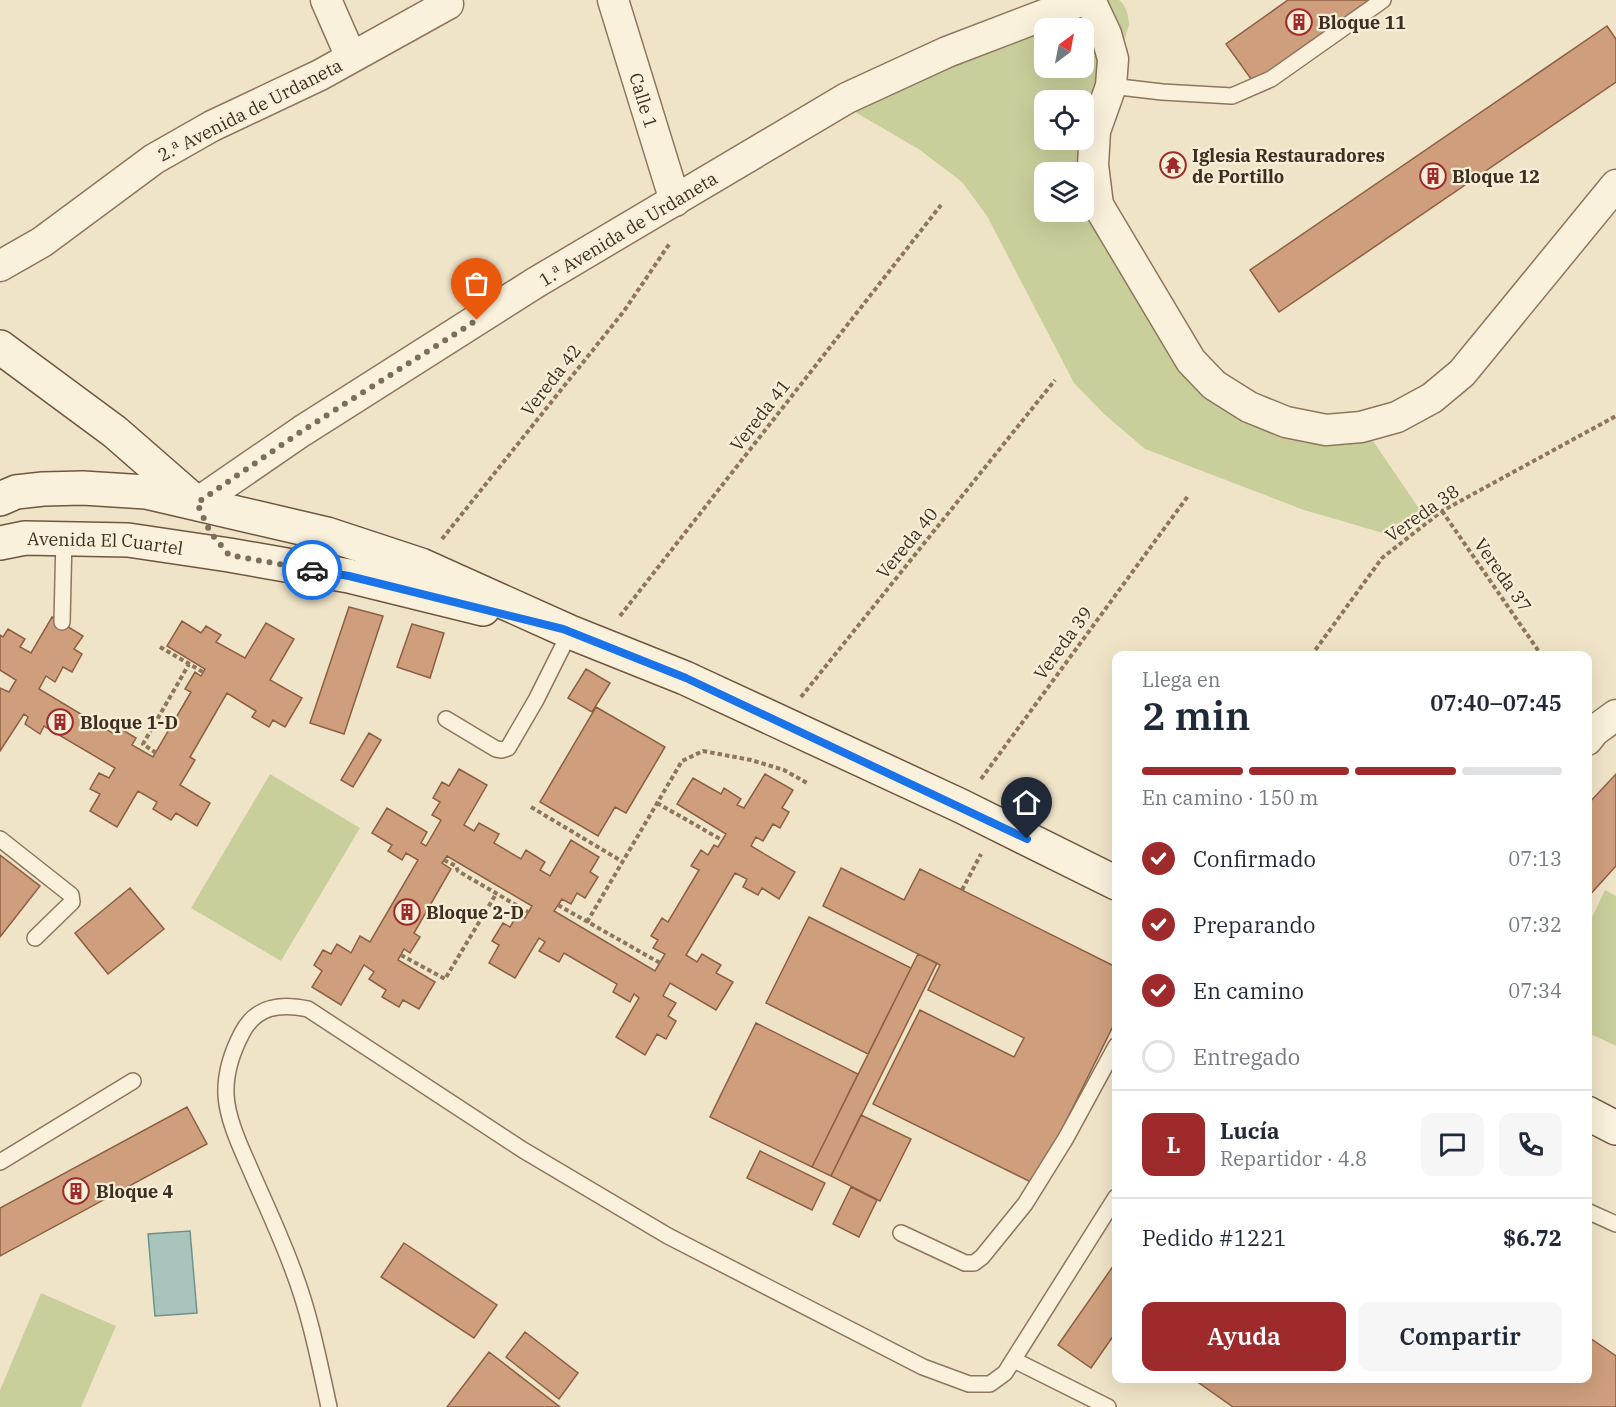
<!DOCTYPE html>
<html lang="es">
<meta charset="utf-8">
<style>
body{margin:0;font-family:"IBM Plex Serif",serif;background:#f6f6f7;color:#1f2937;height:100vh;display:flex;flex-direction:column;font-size:22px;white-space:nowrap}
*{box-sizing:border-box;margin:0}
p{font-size:20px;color:#747a83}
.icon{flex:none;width:33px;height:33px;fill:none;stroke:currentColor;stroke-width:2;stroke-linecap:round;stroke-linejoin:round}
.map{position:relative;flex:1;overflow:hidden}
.side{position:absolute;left:1112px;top:651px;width:480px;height:732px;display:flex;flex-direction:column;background:#fff;border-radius:12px;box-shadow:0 6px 24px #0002}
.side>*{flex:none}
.needle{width:39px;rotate:32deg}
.tools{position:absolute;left:1034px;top:18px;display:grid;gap:12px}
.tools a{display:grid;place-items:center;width:60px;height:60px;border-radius:12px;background:#fff;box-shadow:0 6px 24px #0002;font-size:30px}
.pin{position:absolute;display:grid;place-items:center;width:51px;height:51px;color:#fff;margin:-62px -26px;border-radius:50% 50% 50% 0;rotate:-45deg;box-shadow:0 0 6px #0007}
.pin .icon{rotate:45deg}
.courier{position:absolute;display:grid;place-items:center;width:60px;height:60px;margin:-30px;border:4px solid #1a73e8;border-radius:50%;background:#fff;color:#222;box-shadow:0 2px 8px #0007}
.summary em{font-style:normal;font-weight:600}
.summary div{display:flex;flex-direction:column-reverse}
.summary{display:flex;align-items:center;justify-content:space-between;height:102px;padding:0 30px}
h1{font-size:39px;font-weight:600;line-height:45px}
.bar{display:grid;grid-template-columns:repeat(4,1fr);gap:9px 6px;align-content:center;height:72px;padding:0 30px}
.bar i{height:8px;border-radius:4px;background:#e0e1e3}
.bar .on{background:#9e2a2b}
.bar p{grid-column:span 4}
.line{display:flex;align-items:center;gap:15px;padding:0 30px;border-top:2px solid #e0e1e3}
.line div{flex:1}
.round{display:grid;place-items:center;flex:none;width:63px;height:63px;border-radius:12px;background:#f6f6f7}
ol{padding:0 30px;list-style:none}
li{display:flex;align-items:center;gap:18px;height:66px}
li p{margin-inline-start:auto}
li .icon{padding:6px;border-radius:50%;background:#9e2a2b;color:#fff;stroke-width:4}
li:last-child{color:#747a83}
li i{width:33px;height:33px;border:3px solid #e0e1e3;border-radius:50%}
.action{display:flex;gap:12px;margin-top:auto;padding:12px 30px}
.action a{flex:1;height:69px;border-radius:12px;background:#9e2a2b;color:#fff;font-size:24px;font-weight:600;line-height:69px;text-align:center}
.action a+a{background:#f6f6f7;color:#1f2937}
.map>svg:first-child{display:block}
.green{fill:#c9cf9b;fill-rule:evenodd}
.water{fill:#a9c4bc;stroke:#6f938a;stroke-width:1.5}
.building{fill:#cf9f7d;stroke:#8d5f41;stroke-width:1.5}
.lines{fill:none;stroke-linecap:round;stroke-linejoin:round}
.lane-casing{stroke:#8d765c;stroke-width:18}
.street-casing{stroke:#8d765c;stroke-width:33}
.secondary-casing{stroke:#6f573f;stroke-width:36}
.path{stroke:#8d765c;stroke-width:4;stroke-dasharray:4.5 3;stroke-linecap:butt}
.lane{stroke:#faf1dc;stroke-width:15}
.street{stroke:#faf1dc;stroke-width:30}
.secondary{stroke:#faf1dc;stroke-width:33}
.done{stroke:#7c6e5b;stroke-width:6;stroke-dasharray:0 10.8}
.route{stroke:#1a73e8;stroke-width:8}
.labels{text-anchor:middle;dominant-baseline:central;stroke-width:4.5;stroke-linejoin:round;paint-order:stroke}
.poi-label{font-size:18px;font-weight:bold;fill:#3d2e20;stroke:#f7eed8;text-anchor:start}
.street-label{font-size:18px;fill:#3d2e20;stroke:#f7eed8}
</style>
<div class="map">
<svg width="1616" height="1407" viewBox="0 0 1616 1407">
<rect width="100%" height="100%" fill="#f0e4c8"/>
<path class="green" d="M1068,0H1119C1127,6 1128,15 1129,24L1090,161L1184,339L1231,386L1336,435L1373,441L1420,510L1383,533L1304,510L1145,449L1104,414L1074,383L987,216L962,182L920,150L850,109ZM1044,28H1083V68H1044ZM1044,100H1083V140H1044ZM1044,172H1083V212H1044Z
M270,774L360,828L281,961L191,908Z
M1605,890L1616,896V1046L1587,1032V928Z
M41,1293L116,1326L81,1407H0V1390Z"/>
<path class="water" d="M190,1231L197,1313L155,1316L148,1234Z"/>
<path class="building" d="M1288,0H1371L1254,83L1226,44Z
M1607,26L1616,39V82L1279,312L1250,270Z
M349,607L383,616L344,734L310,723Z
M52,617L83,636L74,649L82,654L72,672L63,667L55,682L46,676L39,689L114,734L118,727L136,738L132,745L153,757L191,692L185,689L195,672L201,676L205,669L167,646L182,621L201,633L206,626L221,635L216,642L245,658L266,623L294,639L270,680L302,698L285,727L273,720L269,727L252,717L256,711L227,693L190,757L195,760L180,785L210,803L197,826L176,813L171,820L153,809L157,802L138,791L117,827L90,811L100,794L90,789L99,773L109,778L115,768L44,726L40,734L25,724L28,717L24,714L0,751V688L9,692L16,680L0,670V635L3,637L8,629L25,639L20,647L31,653Z
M412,624L444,633L430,678L397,667Z
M586,669L610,683L592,712L568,698Z
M596,707L665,747L626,813L615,807L598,836L540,802Z
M369,733L381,740L353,787L341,780Z
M459,769L487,785L464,825L474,831L479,823L499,834L494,843L521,859L526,850L545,862L540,870L550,876L571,840L599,857L590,872L598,877L585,898L577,893L571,904L562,899L554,911L655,971L665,954L653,948L658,940L651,936L662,918L668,922L699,870L691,866L701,850L708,855L714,845L718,847L726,834L677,804L693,778L721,794L724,788L741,799L737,805L744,808L765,774L793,790L782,808L789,812L780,828L773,824L763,841L756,837L751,846L795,872L779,899L762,888L758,895L743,887L747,879L735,873L686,955L697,962L702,954L721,965L716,973L733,982L716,1010L670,983L663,996L676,1003L668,1016L676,1021L666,1039L657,1034L645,1055L616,1037L639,998L634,994L630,1002L613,992L617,984L564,953L559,962L539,951L545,942L539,938L515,978L489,963L499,945L492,941L503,923L510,927L518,914L525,918L532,906L447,856L442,863L451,869L414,933L420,937L410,953L404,949L398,960L435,982L419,1009L403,1000L399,1007L382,997L386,990L369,979L374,972L364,965L341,1005L312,987L322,971L314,965L323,950L331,954L337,944L351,953L360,936L370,942L418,860L406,853L402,860L388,851L392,845L372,833L387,808L427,832L421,843L426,846L441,820L432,815L440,802L433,798L442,782L449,786Z
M1616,774V866L1587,898V805Z
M0,855L40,886L0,937Z
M841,868L904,900L920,869L1116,967V1020L1035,1184L873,1104L920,1010L1014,1057L1024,1038L928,990L940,965L823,906Z
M130,888L164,929L108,974L75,933Z
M809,917L911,968L868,1054L766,1003Z
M918,954L937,963L831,1176L812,1167Z
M756,1023L858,1074L812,1167L710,1117Z
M187,1107L207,1144L0,1256V1208Z
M861,1115L911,1139L880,1201L831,1176Z
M760,1151L825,1183L812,1210L747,1178Z
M851,1187L877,1200L859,1237L833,1224Z
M404,1243L497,1305L474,1338L381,1277Z
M1116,1262V1332L1091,1368L1058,1345Z
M525,1332L578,1373L559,1399L506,1357Z
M1587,1336L1616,1356V1407H1233L1192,1378H1587Z
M489,1352L560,1407H447Z"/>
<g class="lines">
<g class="lane-casing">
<path id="lane" d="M1111,86L1162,92L1232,96L1271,79L1383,0
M62,622L64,537
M446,719L496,749L502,750L508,748L536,700L570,632
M0,839L71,895L72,902L35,938
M0,1162L133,1081
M1587,1211L1616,1224
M901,1233L965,1263H974L982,1257L1025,1204L1066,1138L1116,1046
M1014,1360L1108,1407
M329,1407C319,1361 310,1314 293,1270C280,1234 263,1199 248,1164C239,1144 227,1117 226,1095C225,1073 232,1052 242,1033C256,1006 280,1003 308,1009L523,1150L668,1236L923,1367L969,1384H990L1005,1373L1116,1197"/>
</g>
<g class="street-casing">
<g id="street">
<path d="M326,0L351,57"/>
<path id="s1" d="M613,0L675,201"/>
<path d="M1090,0L1106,34L1113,59L1111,86L1095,131L1093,165L1098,205L1191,361L1214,385L1249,407L1286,422L1326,430L1361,427L1397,417L1432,398L1462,373L1616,185"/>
<path d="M0,266L42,242L154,159L212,126L320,75L448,4"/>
<path d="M197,503L302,431L535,283L847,98L947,52L1083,0"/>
<path d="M1587,740L1594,731L1616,715"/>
</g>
</g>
<g class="secondary-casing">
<g id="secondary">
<path d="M0,347L115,432L194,501"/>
<path d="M0,499L16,492L43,489L83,488L146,492L327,534L421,565L570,632L685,678L961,806L1116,883"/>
<path id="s2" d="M0,543L25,538L128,540L229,555L349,576L483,609"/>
<path d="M1587,1113L1616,1128"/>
</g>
</g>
<path class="path" d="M1442,511L1542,656
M442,539L624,311L670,243
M620,616L941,205
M160,647L203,672
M1311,656L1382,558L1442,511L1616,416
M801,697L1055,380
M156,753L143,744L189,664
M981,779L1188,496
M657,803L722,840
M531,807L623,862
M444,860L456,866L458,871L528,912
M962,890L981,854
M558,905L660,963
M587,922L682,761L703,751L751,760L784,770L807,783
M401,955L445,979L496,894"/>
<use href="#lane" class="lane"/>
<use href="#street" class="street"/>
<use href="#secondary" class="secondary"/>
</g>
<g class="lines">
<path class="done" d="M312,570L229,555L210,532L197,503L302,431L477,320"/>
<path class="route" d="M312,570L349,576L563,629L686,678L1027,839"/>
</g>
<defs>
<g id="building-ring" transform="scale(1.35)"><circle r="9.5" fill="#f7eed8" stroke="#9e2a2b" stroke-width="1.5"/><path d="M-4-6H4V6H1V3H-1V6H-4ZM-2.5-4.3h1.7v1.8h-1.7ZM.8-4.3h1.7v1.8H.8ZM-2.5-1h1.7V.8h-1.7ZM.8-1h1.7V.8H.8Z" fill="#9e2a2b"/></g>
<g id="temple-ring" transform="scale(1.35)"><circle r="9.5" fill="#f7eed8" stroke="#9e2a2b" stroke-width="1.5"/><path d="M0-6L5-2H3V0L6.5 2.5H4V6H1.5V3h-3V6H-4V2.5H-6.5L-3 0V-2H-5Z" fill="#9e2a2b"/></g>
</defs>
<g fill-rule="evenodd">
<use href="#building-ring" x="1299" y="22"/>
<use href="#temple-ring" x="1173" y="165"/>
<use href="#building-ring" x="1433" y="176"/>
<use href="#building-ring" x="60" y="722"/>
<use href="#building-ring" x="407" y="912"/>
<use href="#building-ring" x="76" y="1191"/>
</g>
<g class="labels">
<g class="poi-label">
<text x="1318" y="22">Bloque 11</text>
<text x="1192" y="155">Iglesia Restauradores<tspan x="1192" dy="21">de Portillo</tspan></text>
<text x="1452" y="176">Bloque 12</text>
<text x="80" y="722">Bloque 1-D</text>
<text x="426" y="912">Bloque 2-D</text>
<text x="96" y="1191">Bloque 4</text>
</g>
<g class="street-label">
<text stroke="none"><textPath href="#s1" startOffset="105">Calle 1</textPath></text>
<text transform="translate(250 110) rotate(-27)">2.ª Avenida de Urdaneta</text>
<text transform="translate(628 229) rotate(-31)">1.ª Avenida de Urdaneta</text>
<text transform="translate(551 380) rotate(-52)">Vereda 42</text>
<text transform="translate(760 415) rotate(-52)">Vereda 41</text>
<text transform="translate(1422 513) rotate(-35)">Vereda 38</text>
<text transform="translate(907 543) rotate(-51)">Vereda 40</text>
<text stroke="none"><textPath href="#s2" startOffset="106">Avenida El Cuartel</textPath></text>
<text transform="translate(1503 575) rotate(55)">Vereda 37</text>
<text transform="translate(1063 643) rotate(-54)">Vereda 39</text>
</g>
</g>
</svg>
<div class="tools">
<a><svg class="needle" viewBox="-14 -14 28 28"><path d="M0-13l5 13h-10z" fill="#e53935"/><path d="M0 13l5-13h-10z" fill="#747a83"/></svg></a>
<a><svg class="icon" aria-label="locate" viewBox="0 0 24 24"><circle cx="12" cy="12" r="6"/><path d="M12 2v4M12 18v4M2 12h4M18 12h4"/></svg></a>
<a><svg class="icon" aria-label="layers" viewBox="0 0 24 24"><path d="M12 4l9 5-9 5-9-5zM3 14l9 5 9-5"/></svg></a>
</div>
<div class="pin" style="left:477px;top:320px;background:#ea580c"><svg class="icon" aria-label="bag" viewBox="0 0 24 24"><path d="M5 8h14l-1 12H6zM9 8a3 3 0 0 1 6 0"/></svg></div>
<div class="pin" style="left:1027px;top:839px;background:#1f2937"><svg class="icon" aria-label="home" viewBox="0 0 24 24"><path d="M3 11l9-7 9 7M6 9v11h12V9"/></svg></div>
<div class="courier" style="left:312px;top:570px"><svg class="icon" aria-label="car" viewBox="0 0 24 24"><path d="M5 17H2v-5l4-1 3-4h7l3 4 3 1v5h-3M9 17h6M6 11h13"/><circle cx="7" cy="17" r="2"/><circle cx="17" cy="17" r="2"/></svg></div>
<section class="side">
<div class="summary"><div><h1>2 min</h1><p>Llega en</p></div><em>07:40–07:45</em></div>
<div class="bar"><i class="on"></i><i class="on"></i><i class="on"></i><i></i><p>En camino · 150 m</p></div>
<ol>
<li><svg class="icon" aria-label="check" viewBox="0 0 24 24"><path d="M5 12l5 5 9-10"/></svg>Confirmado<p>07:13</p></li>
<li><svg class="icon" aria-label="check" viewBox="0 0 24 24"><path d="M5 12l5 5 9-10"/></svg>Preparando<p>07:32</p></li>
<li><svg class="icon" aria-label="check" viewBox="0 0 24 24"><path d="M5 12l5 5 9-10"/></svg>En camino<p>07:34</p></li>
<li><i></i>Entregado</li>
</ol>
<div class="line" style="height:108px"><b class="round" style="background:#9e2a2b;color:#fff">L</b><div><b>Lucía</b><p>Repartidor · 4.8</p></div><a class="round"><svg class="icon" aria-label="chat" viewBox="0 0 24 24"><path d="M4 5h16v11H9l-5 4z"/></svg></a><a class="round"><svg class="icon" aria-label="phone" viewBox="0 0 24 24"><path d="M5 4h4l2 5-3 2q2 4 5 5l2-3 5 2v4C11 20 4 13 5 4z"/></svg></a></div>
<div class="line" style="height:78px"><div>Pedido #1221</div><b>$6.72</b></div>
<div class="action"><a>Ayuda</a><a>Compartir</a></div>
</section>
</div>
